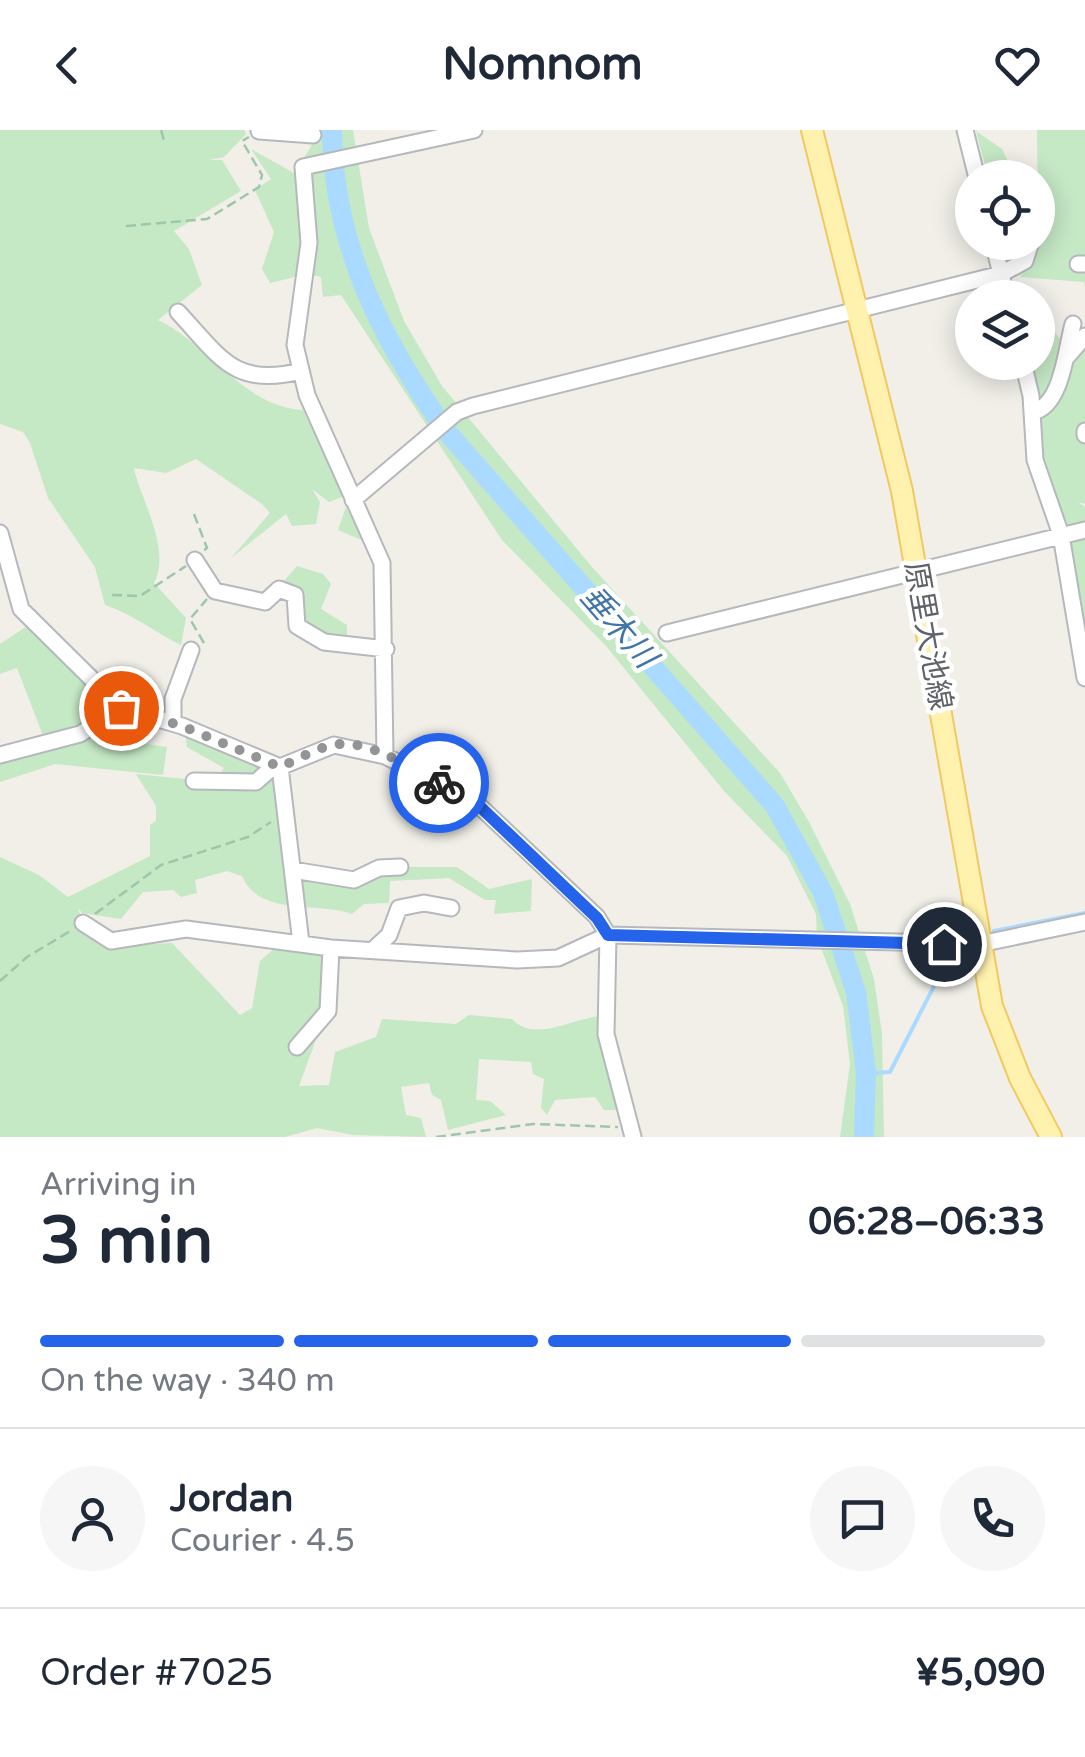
<!DOCTYPE html>
<meta charset="utf-8">
<style>
body{margin:0;font-family:"Varela Round","Noto Sans JP",sans-serif;background:#f6f6f7;color:#1f2937;height:100vh;display:flex;flex-direction:column;font-size:38px;white-space:nowrap}
*{box-sizing:border-box;margin:0}
p{font-size:32px;color:#747a83}
.icon{flex:none;width:55px;height:55px;fill:none;stroke:currentColor;stroke-width:2;stroke-linecap:round;stroke-linejoin:round}
.map{position:relative;height:1007px;overflow:hidden}
.sheet{display:flex;flex-direction:column;background:#fff;flex:1}
.sheet>*{flex:none}
.tools{position:absolute;left:955px;top:30px;display:grid;gap:20px}
.tools a{display:grid;place-items:center;width:100px;height:100px;border-radius:50%;background:#fff;box-shadow:0 5px 25px #0003;font-size:50px}
.pin{position:absolute;display:grid;place-items:center;width:85px;height:85px;color:#fff;margin:-42px;border:5px solid #fff;border-radius:50%;box-shadow:0 2px 10px #0007}
.courier{position:absolute;display:grid;place-items:center;width:100px;height:100px;margin:-50px;border:8px solid #2563eb;border-radius:50%;background:#fff;color:#222;box-shadow:0 2px 12px #0007}
.head em{font-style:normal;font-weight:700}
.head div{display:flex;flex-direction:column-reverse}
.head{display:flex;align-items:center;justify-content:space-between;height:170px;padding:0 40px}
h1{font-size:65px;font-weight:700;line-height:75px}
.bar{display:grid;grid-template-columns:repeat(4,1fr);gap:15px 10px;align-content:center;height:120px;padding:0 40px}
.bar i{height:12px;border-radius:8px;background:#e0e1e3}
.bar .active{background:#2563eb}
.bar p{grid-column:span 4}
.line{display:flex;align-items:center;gap:25px;padding:0 40px;border-top:2px solid #e0e1e3}
.line div{flex:1}
.round{display:grid;place-items:center;flex:none;width:105px;height:105px;border-radius:52px;background:#f6f6f7}
header{display:flex;justify-content:space-between;align-items:center;height:130px;padding:0 40px;background:#fff;font-size:45px;font-weight:700}
.map>svg:first-child{display:block}
.green{fill:#c5e8c5}
.lines{fill:none;stroke-linecap:round;stroke-linejoin:round}
.stream{stroke:#aadaff;stroke-width:4}
.river{stroke:#aadaff;stroke-width:20}
.minor-casing{stroke:#b5b8bc;stroke-width:19}
.major-casing{stroke:#f2c960;stroke-width:24}
.path{stroke:#9cc7a9;stroke-width:2.5;stroke-dasharray:10 5;stroke-linecap:butt}
.minor{stroke:#fff;stroke-width:15}
.major{stroke:#fff2af;stroke-width:20}
.done{stroke:#929495;stroke-width:10;stroke-dasharray:0 18}
.route{stroke:#2563eb;stroke-width:12}
.labels{text-anchor:middle;dominant-baseline:central;stroke-width:9;stroke-linejoin:round;paint-order:stroke}
.street-label{font-size:30px;fill:#5f6368;stroke:#fff}
.water-label{font-size:32px;font-style:italic;fill:#4174aa;stroke:#fff}
</style>
<header><svg class="icon" aria-label="back" viewBox="0 0 24 24"><path d="M15 5l-7 7 7 7"/></svg>Nomnom<svg class="icon" aria-label="heart" viewBox="0 0 24 24"><path d="M12 20l-8-8c-3-5 5-10 8-4 3-6 11-1 8 4z"/></svg></header>
<div class="map">
<svg width="1085" height="1007" viewBox="0 0 1085 1007">
<rect width="100%" height="100%" fill="#f1efe8"/>
<path class="green" d="M0,0H244L246,4L224,27L209,30H222L241,61L174,101L189,119L202,155L158,190C211,215 243,277 303,280L344,366L329,372L312,359L320,372L316,394L292,396L286,384L231,428L270,383L262,374L196,329L166,343L134,338C140,369 172,419 154,453L186,488L181,515C154,502 133,484 105,475L95,437L48,368L30,313L23,302L0,294Z
M311,0H353L369,98L404,191L442,256L592,437L780,643L809,692L850,774L874,849L882,904L884,1007H840L850,934L843,876L817,807L816,784L787,726L724,661L606,516L502,410L341,165L323,167L321,147L307,144L270,153L262,139L274,102L255,60L271,49L251,19L294,43L312,15Z
M1037,0H1085V158L1084,152L1020,147L1038,112Z
M976,1L1002,19L1016,47H988Z
M1047,194L1064,213L1049,263L1040,270L1032,233L1038,232V195Z
M1085,201V374L1078,372L1085,377V542L1036,330V284Z
M346,377L364,411L338,400Z
M297,436L323,444L331,454L321,479L347,495V509L297,496L282,453Z
M29,495L110,578L93,596L45,611L17,538L0,544V514Z
M185,597L266,636L268,650L276,647L288,730L346,745L402,737H457L489,759L532,749L531,781L494,784L496,770H485L449,748L390,751L389,773L364,774L352,784C317,771 259,787 242,746L227,741L195,750L197,763L181,767L173,760L143,762L121,789L82,783L78,778L83,793L110,816L172,813L240,885L252,878L260,831L275,818L325,822V885L299,956L329,955L335,922L376,907L382,889L456,894L469,885L512,889C534,914 575,887 602,886L608,943L619,980H604L595,967L555,970L547,985L541,978L544,949L533,944L531,932L479,929L476,970L490,971L506,985L448,1000L441,970L432,965L429,953L401,957L406,985L421,988L426,1007L353,1005L317,998L285,1007H0V727L39,745L68,767L150,726V695L156,691V676L136,644L214,652L224,638L187,617Z
M80,604L167,617L163,645L55,634L0,652V625Z"/>
<g class="lines">
<path class="stream" d="M994,801L1085,783
M866,943L890,942L951,823"/>
<path class="river" d="M332,0C333,115 382,211 447,302L775,676L823,763L856,862L866,943L864,1007"/>
<g class="minor-casing">
<path id="minor" d="M965,0L977,48
M259,1L313,5
M1038,95L1044,76
M993,112L1007,168
M1078,134H1085
M178,182C220,227 234,258 301,241
M1066,228L1085,206
M1023,232L1031,266L1035,330L1061,405L1085,548
M1033,282C1062,276 1066,219 1073,194
M1085,301V305
M353,370L457,282L473,276L1001,144L1025,131L1031,112
M0,403L21,479L121,578L182,596L280,637L334,615L385,626L473,670L597,787L608,805L606,904L633,1007
M195,430L215,461L265,472L279,459L295,465L297,496L324,512L386,519
M667,503L1085,400
M173,593V569L191,520
M0,625L80,604L121,578
M385,626L382,433L307,265L295,215L309,113L303,37L474,0
M280,637L301,813
M194,651L256,652L275,635
M293,740L354,750L379,738L400,737
M83,793L111,811L186,799L331,818L517,830L558,828L608,805L980,814L1085,792
M373,820L389,805L399,778L424,773L451,778
M297,917L328,881L331,818"/>
</g>
<g class="major-casing">
<path id="major" d="M812,0L902,361L992,876L1020,948L1051,1007"/>
</g>
<path class="path" d="M161,0L165,14
M126,96L207,89L259,57L262,45L242,11L249,7
M194,384L207,418L203,421
M112,465L140,466L186,436
M204,513L190,489L207,469
M95,784L161,735L248,707L271,692
M0,851L27,827L72,800
M436,1007L533,994L618,997"/>
<use href="#minor" class="minor"/>
<use href="#major" class="major"/>
</g>
<g class="lines">
<path class="done" d="M121,578L182,596L280,637C297,630 316,618 333,615C368,608 410,638 439,653"/>
<path class="route" d="M439,653L473,670L597,788L608,805L944,814"/>
</g>
<g class="labels">
<g class="street-label">
<text transform="translate(928 506) rotate(80)">原里大池線</text>
</g>
<g class="water-label">
<text transform="translate(618 497) rotate(49)">垂木川</text>
</g>
</g>
</svg>
<div class="tools">
<a><svg class="icon" aria-label="locate" viewBox="0 0 24 24"><circle cx="12" cy="12" r="6"/><path d="M12 2v4M12 18v4M2 12h4M18 12h4"/></svg></a>
<a><svg class="icon" aria-label="layers" viewBox="0 0 24 24"><path d="M12 4l9 5-9 5-9-5zM3 14l9 5 9-5"/></svg></a>
</div>
<div class="pin" style="left:121px;top:578px;background:#ea580c"><svg class="icon" aria-label="bag" viewBox="0 0 24 24"><path d="M5 8h14l-1 12H6zM9 8a3 3 0 0 1 6 0"/></svg></div>
<div class="pin" style="left:944px;top:814px;background:#1f2937"><svg class="icon" aria-label="home" viewBox="0 0 24 24"><path d="M3 11l9-7 9 7M6 9v11h12V9"/></svg></div>
<div class="courier" style="left:439px;top:653px"><svg class="icon" aria-label="bike" viewBox="0 0 24 24"><circle cx="6" cy="16" r="4"/><circle cx="18" cy="16" r="4"/><path d="M6 16l4-8h5l3 8M10 8l3 8H6M13 5h3"/></svg></div>
</div>
<section class="sheet">
<div class="head"><div><h1>3 min</h1><p>Arriving in</p></div><em>06:28–06:33</em></div>
<div class="bar"><i class="active"></i><i class="active"></i><i class="active"></i><i></i><p>On the way · 340 m</p></div>
<div class="line" style="height:180px"><a class="round"><svg class="icon" aria-label="person" viewBox="0 0 24 24"><circle cx="12" cy="8" r="4"/><path d="M4 21q1-7 8-7t8 7"/></svg></a><div><b>Jordan</b><p>Courier · 4.5</p></div><a class="round"><svg class="icon" aria-label="chat" viewBox="0 0 24 24"><path d="M4 5h16v11H9l-5 4z"/></svg></a><a class="round"><svg class="icon" aria-label="phone" viewBox="0 0 24 24"><path d="M5 4h4l2 5-3 2q2 4 5 5l2-3 5 2v4C11 20 4 13 5 4z"/></svg></a></div>
<div class="line" style="height:130px"><div>Order #7025</div><b>¥5,090</b></div>
</section>
